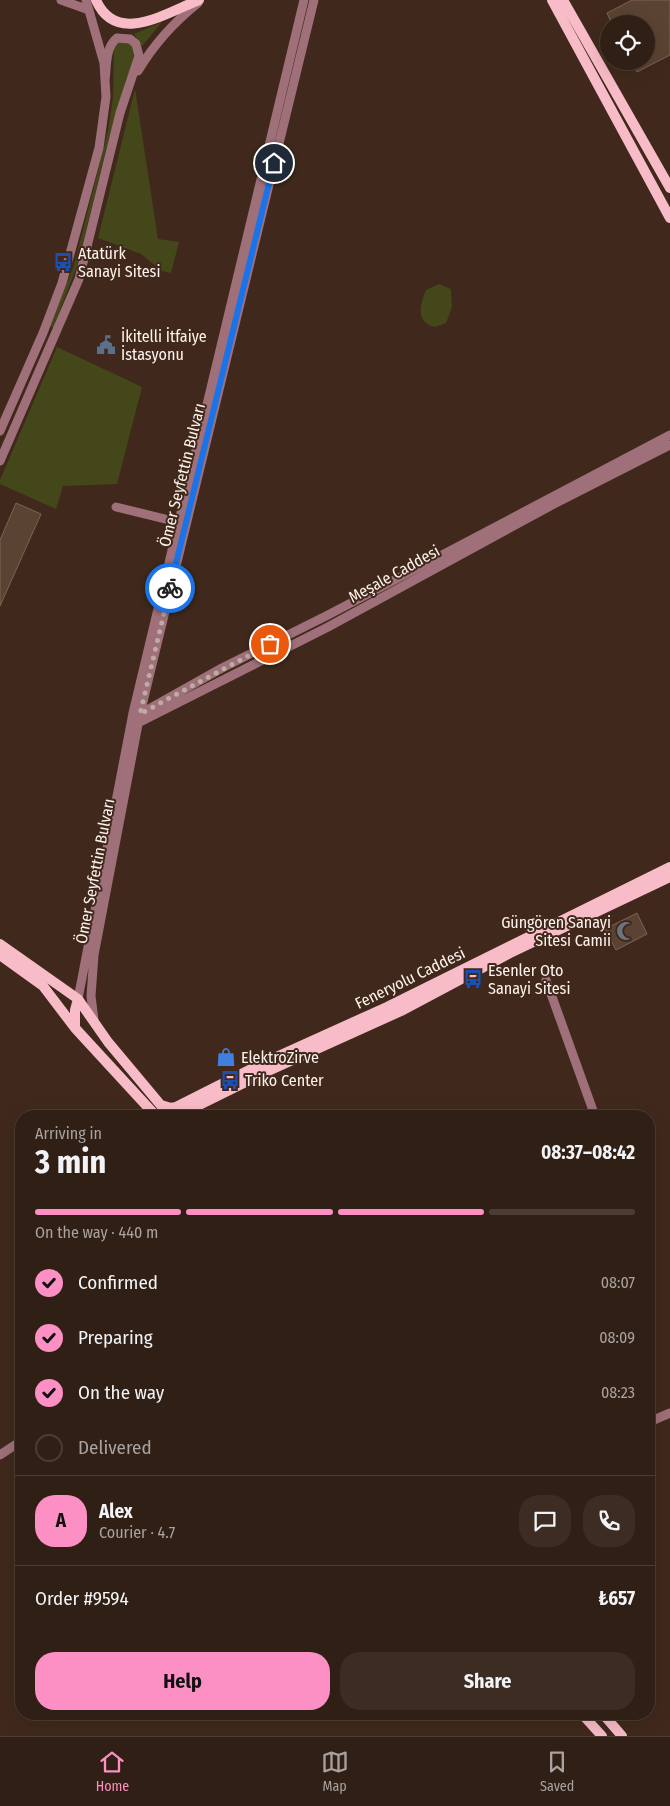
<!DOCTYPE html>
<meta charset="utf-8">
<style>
body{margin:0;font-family:"Fira Sans Condensed",sans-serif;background:#3c2c22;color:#f1f3f6;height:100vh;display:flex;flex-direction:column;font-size:19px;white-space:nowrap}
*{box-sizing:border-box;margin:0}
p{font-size:16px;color:#a8a2a0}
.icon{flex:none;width:28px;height:28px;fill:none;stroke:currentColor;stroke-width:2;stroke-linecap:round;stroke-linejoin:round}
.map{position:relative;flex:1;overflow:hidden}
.side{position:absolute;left:15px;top:1110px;width:640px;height:610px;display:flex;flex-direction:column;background:#301f15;border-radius:20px;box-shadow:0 5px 20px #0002,0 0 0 1px #4b3d34}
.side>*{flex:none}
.buttons{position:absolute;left:600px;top:15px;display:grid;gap:10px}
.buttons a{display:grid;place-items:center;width:55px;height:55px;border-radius:50%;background:#301f15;box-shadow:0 5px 20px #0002,0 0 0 1px #4b3d34;font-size:25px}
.pin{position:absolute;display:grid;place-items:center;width:42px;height:42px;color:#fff;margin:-21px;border:2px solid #fff;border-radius:50%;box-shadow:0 1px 5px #0007}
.courier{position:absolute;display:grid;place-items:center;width:50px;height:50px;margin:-25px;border:4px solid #1a73e8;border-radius:50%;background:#fff;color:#222;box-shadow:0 1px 6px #0007}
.summary em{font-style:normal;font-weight:700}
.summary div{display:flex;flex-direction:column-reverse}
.summary{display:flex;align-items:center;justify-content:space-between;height:85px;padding:0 20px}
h1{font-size:32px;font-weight:700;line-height:38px}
.bar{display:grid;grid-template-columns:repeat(4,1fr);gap:8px 5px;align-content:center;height:60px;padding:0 20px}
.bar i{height:6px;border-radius:4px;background:#4b3d34}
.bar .on{background:#fc8fc3}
.bar p{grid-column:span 4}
.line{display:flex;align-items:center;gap:12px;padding:0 20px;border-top:1px solid #4b3d34}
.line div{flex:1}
.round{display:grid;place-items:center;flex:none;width:52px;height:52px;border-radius:20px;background:#3c2c22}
ol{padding:0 20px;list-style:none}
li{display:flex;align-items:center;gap:15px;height:55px}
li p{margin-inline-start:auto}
li .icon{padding:5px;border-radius:50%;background:#fc8fc3;color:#111;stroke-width:4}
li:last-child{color:#a8a2a0}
li i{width:28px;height:28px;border:2px solid #4b3d34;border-radius:50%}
.primary-button{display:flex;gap:10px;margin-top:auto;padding:10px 20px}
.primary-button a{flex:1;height:58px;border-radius:20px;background:#fc8fc3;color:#111;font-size:20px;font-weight:700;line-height:58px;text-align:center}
.primary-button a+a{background:#3c2c22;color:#f1f3f6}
.tab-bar{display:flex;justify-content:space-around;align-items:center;height:70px;border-top:1px solid #4b3d34;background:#301f15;font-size:14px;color:#a8a2a0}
.tab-bar a{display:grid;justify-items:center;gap:2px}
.tab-bar .on{color:#fc8fc3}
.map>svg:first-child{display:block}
.green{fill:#444719}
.building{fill:#5a4332;stroke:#7c6452}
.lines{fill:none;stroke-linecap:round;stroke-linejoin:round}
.minor{stroke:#9f7079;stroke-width:9}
.major{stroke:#f8bcc8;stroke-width:10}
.done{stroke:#bcaca3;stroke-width:5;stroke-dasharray:0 9}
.route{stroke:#1a73e8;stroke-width:6}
.labels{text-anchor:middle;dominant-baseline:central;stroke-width:4;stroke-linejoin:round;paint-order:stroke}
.poi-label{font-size:16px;fill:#fef2eb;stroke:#40291c;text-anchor:start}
.street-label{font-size:16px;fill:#fef2eb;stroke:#40291c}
</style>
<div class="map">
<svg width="670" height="1736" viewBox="0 0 670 1736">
<rect width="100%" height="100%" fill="#40291c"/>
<path class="green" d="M162,22L142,46L134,34Z
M124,40L134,47L135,60L128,75L110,134L77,266L53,328L50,326L74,265L108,131L113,98L114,45Z
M135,89L158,239L179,242L171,273L162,271L141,254L98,238Z
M439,284L451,289L452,307L446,323L435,327C415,323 420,304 426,290Z
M57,347L142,387L117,484L63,486L56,509L0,484V480Z"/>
<path class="building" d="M632,0H670V55L637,72L632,61H646V24H612L607,13Z
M16,503L41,514L0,606V540Z
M637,913L647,934L616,950L605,929Z"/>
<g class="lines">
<path class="minor" d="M61,0L89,10
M138,71C154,44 173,23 198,3
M0,431L43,333L62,283L99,148L106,97L104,63L86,0
M0,461L79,279L120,113L139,56L136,44L130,39L117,38C105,48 107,65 105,80
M116,507L165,519
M137,713L140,714L222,668L328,615L670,435
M136,724L328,627L552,505L670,445
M546,980L595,1116
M78,999L133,713L304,0
M94,1020L91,996L94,955L140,714L314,0
M649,1422L670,1413
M0,1455L21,1441"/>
<path class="major" d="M96,0C116,46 166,13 199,0
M552,0L670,218
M563,0L670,188
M0,944L78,999L108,1042L164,1109
M0,955L43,986L75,1028L156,1116
M75,1028V1010L78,999
M161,1105L171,1108L176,1107L263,1063L387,1007L670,867
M167,1116L185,1112L266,1072L401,1011L510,953L670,877
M582,1714L602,1736
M603,1714L622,1736"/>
</g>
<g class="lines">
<path class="done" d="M170,588L140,714L270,644"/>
<path class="route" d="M170,588L274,163"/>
</g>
<defs>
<g id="bus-bare" transform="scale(1.5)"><path d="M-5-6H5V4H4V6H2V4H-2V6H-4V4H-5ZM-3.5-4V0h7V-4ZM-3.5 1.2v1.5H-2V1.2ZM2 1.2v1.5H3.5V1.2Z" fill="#1a4fb4" stroke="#40291c" stroke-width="2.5" paint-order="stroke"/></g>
<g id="civic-bare" transform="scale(1.5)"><path d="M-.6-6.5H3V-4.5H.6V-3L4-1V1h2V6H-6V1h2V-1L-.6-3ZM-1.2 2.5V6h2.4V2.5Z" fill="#5c6f8a" stroke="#40291c" stroke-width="2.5" paint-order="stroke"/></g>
<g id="mosque-bare" transform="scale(1.5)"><path d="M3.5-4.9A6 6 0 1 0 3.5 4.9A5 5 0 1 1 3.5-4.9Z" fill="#6b7280" stroke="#40291c" stroke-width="2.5" paint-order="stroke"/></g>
<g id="shop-bare" transform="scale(1.5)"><path d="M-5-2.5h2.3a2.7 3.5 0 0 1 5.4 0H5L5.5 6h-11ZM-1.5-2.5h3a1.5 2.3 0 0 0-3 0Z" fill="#3f7fe0" stroke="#40291c" stroke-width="2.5" paint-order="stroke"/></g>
</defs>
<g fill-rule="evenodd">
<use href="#bus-bare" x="63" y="262"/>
<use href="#civic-bare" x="106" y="345"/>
<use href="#mosque-bare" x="626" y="931"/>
<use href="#bus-bare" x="473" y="979"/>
<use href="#shop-bare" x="226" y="1057"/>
<use href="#bus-bare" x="230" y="1080"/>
</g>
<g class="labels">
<g class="poi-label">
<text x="78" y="253">Atatürk<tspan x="78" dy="18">Sanayi Sitesi</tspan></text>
<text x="121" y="336">İkitelli İtfaiye<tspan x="121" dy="18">İstasyonu</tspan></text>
<text x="611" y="922" text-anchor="end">Güngören Sanayi<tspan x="611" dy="18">Sitesi Camii</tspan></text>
<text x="488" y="970">Esenler Oto<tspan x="488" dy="18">Sanayi Sitesi</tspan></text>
<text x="241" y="1057">ElektroZirve</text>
<text x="245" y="1080">Triko Center</text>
</g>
<g class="street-label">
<text transform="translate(182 475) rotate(-76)">Ömer Seyfettin Bulvarı</text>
<text transform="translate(394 574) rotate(-29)">Meşale Caddesi</text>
<text transform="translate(95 871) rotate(-79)">Ömer Seyfettin Bulvarı</text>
<text transform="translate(410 978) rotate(-26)">Feneryolu Caddesi</text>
</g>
</g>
</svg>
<div class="buttons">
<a><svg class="icon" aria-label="locate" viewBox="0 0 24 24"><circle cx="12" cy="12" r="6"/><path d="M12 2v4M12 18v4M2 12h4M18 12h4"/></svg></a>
</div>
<div class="pin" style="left:270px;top:644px;background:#ea580c"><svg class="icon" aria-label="bag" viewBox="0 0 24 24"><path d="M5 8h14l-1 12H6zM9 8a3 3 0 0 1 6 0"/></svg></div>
<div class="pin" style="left:274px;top:163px;background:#1f2937"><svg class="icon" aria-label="home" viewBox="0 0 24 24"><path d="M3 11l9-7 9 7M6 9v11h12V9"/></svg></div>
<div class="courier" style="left:170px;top:588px"><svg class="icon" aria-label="bike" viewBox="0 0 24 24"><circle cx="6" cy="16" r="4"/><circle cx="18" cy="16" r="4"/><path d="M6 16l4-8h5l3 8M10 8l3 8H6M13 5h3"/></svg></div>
<section class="side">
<div class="summary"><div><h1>3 min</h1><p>Arriving in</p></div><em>08:37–08:42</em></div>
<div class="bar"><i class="on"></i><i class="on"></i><i class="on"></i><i></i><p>On the way · 440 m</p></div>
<ol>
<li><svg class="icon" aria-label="check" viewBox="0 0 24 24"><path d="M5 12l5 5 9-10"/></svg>Confirmed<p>08:07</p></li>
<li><svg class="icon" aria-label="check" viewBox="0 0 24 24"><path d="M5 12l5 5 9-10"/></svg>Preparing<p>08:09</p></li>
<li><svg class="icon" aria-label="check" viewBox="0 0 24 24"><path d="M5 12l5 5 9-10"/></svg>On the way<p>08:23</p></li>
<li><i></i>Delivered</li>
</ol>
<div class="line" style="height:90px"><b class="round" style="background:#fc8fc3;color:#111">A</b><div><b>Alex</b><p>Courier · 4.7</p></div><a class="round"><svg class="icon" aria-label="chat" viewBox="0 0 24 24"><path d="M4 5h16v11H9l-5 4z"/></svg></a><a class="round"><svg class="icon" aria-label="phone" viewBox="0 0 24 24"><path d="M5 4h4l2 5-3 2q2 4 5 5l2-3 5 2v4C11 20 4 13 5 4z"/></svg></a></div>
<div class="line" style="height:65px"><div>Order #9594</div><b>₺657</b></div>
<div class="primary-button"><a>Help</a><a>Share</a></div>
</section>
</div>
<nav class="tab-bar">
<a class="on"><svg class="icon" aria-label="home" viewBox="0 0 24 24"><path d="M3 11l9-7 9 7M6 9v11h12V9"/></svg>Home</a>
<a><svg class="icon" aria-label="map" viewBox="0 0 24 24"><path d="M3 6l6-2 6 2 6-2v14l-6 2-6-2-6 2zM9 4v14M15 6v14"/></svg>Map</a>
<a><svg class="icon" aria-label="saved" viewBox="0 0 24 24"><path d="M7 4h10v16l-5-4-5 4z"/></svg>Saved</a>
</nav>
